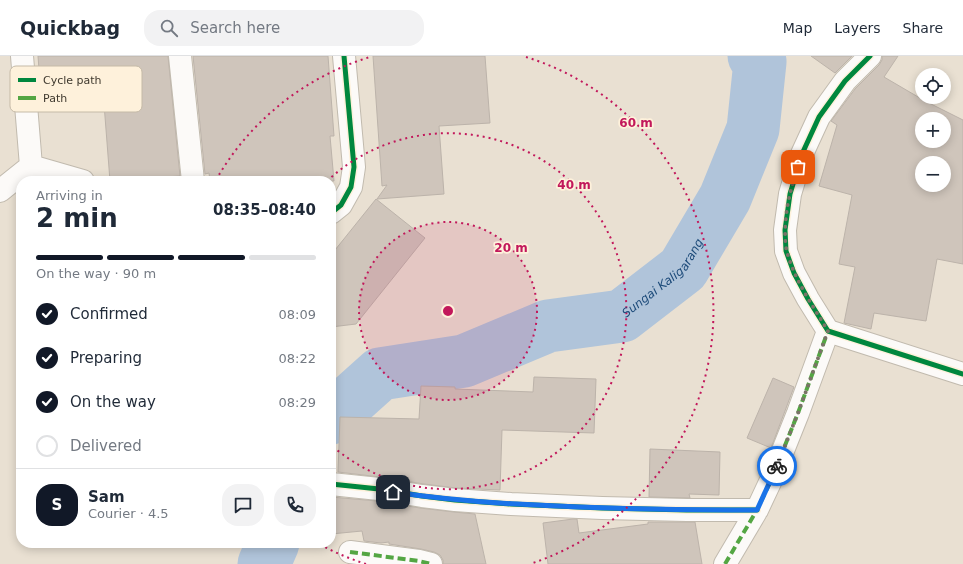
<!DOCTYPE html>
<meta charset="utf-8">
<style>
body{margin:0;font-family:"DejaVu Sans",sans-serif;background:#f2f2f3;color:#1f2937;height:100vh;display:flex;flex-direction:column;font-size:15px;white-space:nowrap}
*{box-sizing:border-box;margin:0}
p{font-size:13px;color:#747a83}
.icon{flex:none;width:22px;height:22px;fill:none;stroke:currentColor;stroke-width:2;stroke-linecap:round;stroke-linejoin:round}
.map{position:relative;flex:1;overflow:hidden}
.panel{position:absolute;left:16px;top:120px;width:320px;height:372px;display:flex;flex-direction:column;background:#fff;border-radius:16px;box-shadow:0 2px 10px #0003}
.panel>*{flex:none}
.buttons{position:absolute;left:915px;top:12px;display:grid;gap:8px}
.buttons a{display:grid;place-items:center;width:36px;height:36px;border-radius:50%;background:#fff;box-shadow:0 2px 10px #0003;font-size:20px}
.pin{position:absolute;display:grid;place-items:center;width:34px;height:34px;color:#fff;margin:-17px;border-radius:8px;box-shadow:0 2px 6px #0006}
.courier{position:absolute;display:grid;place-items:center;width:40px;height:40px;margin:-20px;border:3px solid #1a73e8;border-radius:50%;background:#fff;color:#222;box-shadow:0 1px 5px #0007}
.overview em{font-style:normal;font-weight:600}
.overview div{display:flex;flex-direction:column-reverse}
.overview{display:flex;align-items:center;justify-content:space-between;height:68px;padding:0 20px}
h1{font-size:26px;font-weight:600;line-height:30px}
.bar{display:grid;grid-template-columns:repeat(4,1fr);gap:6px 4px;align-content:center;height:48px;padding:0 20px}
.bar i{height:5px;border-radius:3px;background:#e0e1e3}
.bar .active{background:#111827}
.bar p{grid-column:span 4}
.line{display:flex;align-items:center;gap:10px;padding:0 20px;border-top:1px solid #e0e1e3}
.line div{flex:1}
.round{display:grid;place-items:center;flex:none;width:42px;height:42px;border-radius:16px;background:#f2f2f3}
ol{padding:0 20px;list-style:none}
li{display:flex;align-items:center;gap:12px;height:44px}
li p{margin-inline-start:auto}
li .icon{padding:4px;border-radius:50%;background:#111827;color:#fff;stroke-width:4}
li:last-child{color:#747a83}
li i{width:22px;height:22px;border:2px solid #e0e1e3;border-radius:50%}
header{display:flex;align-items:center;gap:24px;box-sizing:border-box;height:56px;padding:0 20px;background:#fff;border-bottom:1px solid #e0e1e3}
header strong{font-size:19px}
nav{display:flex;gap:22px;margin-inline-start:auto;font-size:14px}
.search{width:280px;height:36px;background:#f2f2f3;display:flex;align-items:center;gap:10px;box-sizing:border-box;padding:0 14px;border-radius:16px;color:#747a83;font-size:15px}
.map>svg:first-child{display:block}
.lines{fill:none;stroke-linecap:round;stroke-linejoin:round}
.river{stroke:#b0c4da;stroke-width:53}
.building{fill:#cfc5bb;stroke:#bcb3aa;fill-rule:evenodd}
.minor-casing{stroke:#c1baae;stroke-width:24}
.minor{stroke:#fcfaf8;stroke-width:22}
.quiet{stroke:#54a643;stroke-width:4;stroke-dasharray:8 4;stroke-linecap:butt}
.cycleway-casing{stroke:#fef1db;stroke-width:8}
.cycleway{stroke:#00873e;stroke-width:5}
.done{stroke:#7a7367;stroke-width:4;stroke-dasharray:0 7.2}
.route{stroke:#1a73e8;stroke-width:5}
.ring{fill:none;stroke:#c2185b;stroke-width:2;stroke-dasharray:2 4}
.labels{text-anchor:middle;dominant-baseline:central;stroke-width:3.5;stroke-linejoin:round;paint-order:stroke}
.water-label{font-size:12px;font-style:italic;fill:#1d4b7a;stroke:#fef1db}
.key{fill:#fef1db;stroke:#c5baa7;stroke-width:1}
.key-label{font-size:11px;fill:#3f392e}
.centre{fill:#c2185b;stroke:#fef1db;stroke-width:2}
.ring-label{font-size:12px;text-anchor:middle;font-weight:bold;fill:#c2185b;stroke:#fef1db;stroke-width:3.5;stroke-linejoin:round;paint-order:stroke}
</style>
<header>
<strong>Quickbag</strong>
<div class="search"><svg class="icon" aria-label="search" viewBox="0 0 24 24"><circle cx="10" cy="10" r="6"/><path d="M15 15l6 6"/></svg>Search here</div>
<nav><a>Map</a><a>Layers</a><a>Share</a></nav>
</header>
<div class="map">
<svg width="963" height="508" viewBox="0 0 963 508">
<rect width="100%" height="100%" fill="#e9e0d2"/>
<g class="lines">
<g class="river">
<path id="s1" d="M331,362L380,318L464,305L548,270L622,260L683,213L725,142L753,73L760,6L754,0"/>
<path d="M264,508L273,487"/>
</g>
</g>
<path class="building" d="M38,0H168L180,120L140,123V125H110L102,22L40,27Z
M193,0H328L334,80H330L334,125H210L209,117L205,118Z
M373,0H485L490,67L439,70L444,138L377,143L387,129L382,130Z
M811,0H852L835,17Z
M882,0H898L884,21L925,45L963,64V208L937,203L926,265L874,257L871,273L844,267L855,211L839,208L852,139L819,130L837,69L831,65L855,33L879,9L882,4ZM922,63H944V85H922ZM922,107H944V129H922Z
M376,143L425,182L356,268L331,271V199Z
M534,321L596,323L594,377L502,374L500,434L456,432L424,428L380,421L338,416L340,361L419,363L421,330L455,331V333L533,336Z
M773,322L794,331L771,392L747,382Z
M650,393L720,396L719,439L689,438L690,442L649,441Z
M331,441L377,445L420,452L454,456L475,458L486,508H443V504L440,499L434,496L421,493L389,488V486L381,487L364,485L362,475L331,478Z
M573,463H577L579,477L648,468V466H695L702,508H548L543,467Z"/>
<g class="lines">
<g class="minor-casing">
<path id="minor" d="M22,0L31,110
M180,0L193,125
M870,0L845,25L819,61L802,98L790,138L785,174L786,195L794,217L808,243L828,275L963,318
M0,135L31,110L83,125
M331,157L341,149L351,131L354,111L344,0
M331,428L379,433L422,440L455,444L511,448L602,452L687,454H757
M350,496L419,505L431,508
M725,508L757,454L772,422L798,357L828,275"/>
</g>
<use href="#minor" class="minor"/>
<path class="quiet" d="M350,496L419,505L431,508
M725,508L757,454L772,422L798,357L828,275"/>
<g class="cycleway-casing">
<path id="cycleway" d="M870,0L845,25L819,61L802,98L790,138L785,174L786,195L794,217L808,243L828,275L963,318
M331,157L341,149L351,131L354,111L344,0
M331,428L379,433L422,440L455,444L511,448L602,452L687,454H757"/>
</g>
<use href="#cycleway" class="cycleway"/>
</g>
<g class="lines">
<path class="done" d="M777,410L798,357L828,275C813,250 795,225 787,196C783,181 786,153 790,138C792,129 795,120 798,111"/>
<path class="route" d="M393,436C447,444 502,448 557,450C623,453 690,454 757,454L777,410"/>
</g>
<circle cx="448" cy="255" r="89" fill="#c2185b" fill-opacity=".12"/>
<g class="ring">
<circle cx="448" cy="255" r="89"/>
<path d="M327 125A178 178 0 1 1 331 389"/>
<path d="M366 508A266 266 0 0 1 319 488M216 124A266 266 0 0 1 370 1M526 1A266 266 0 0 1 530 508"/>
</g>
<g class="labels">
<g class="water-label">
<text stroke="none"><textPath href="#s1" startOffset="373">Sungai Kaligarang</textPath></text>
</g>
</g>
<rect x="10" y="10" width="132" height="46" rx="6" class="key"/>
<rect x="18" y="22" width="18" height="4" fill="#00873e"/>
<rect x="18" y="40" width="18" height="4" fill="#54a643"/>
<g class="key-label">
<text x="43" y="28">Cycle path</text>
<text x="43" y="46">Path</text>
</g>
<circle cx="448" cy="255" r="6" class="centre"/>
<g class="ring-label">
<text x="636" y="71">60 m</text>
<text x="574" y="133">40 m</text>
<text x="511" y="196">20 m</text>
</g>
</svg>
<div class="buttons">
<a><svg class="icon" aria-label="locate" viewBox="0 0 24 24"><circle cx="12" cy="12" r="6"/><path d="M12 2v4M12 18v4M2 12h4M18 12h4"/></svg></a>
<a>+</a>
<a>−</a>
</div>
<div class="pin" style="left:798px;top:111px;background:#ea580c"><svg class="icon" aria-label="bag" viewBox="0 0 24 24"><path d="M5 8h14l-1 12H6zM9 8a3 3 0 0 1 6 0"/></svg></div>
<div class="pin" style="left:393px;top:436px;background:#1f2937"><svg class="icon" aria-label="home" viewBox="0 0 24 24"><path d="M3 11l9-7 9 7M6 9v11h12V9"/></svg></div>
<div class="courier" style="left:777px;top:410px"><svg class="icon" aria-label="bike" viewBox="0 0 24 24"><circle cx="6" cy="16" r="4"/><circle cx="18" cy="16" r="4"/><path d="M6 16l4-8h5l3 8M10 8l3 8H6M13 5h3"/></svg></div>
<section class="panel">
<div class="overview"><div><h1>2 min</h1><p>Arriving in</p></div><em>08:35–08:40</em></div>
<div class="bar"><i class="active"></i><i class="active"></i><i class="active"></i><i></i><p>On the way · 90 m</p></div>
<ol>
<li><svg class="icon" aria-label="check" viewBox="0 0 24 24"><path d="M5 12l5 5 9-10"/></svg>Confirmed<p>08:09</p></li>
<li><svg class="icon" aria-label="check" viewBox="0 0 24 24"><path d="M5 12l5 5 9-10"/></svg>Preparing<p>08:22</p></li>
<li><svg class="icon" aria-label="check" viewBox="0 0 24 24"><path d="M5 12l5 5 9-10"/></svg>On the way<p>08:29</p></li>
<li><i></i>Delivered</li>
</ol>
<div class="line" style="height:72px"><b class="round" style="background:#111827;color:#fff">S</b><div><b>Sam</b><p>Courier · 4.5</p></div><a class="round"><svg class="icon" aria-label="chat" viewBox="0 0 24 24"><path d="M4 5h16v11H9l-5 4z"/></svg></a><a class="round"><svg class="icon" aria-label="phone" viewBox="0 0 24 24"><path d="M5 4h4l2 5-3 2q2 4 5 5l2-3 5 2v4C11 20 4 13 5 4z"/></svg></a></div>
</section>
</div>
